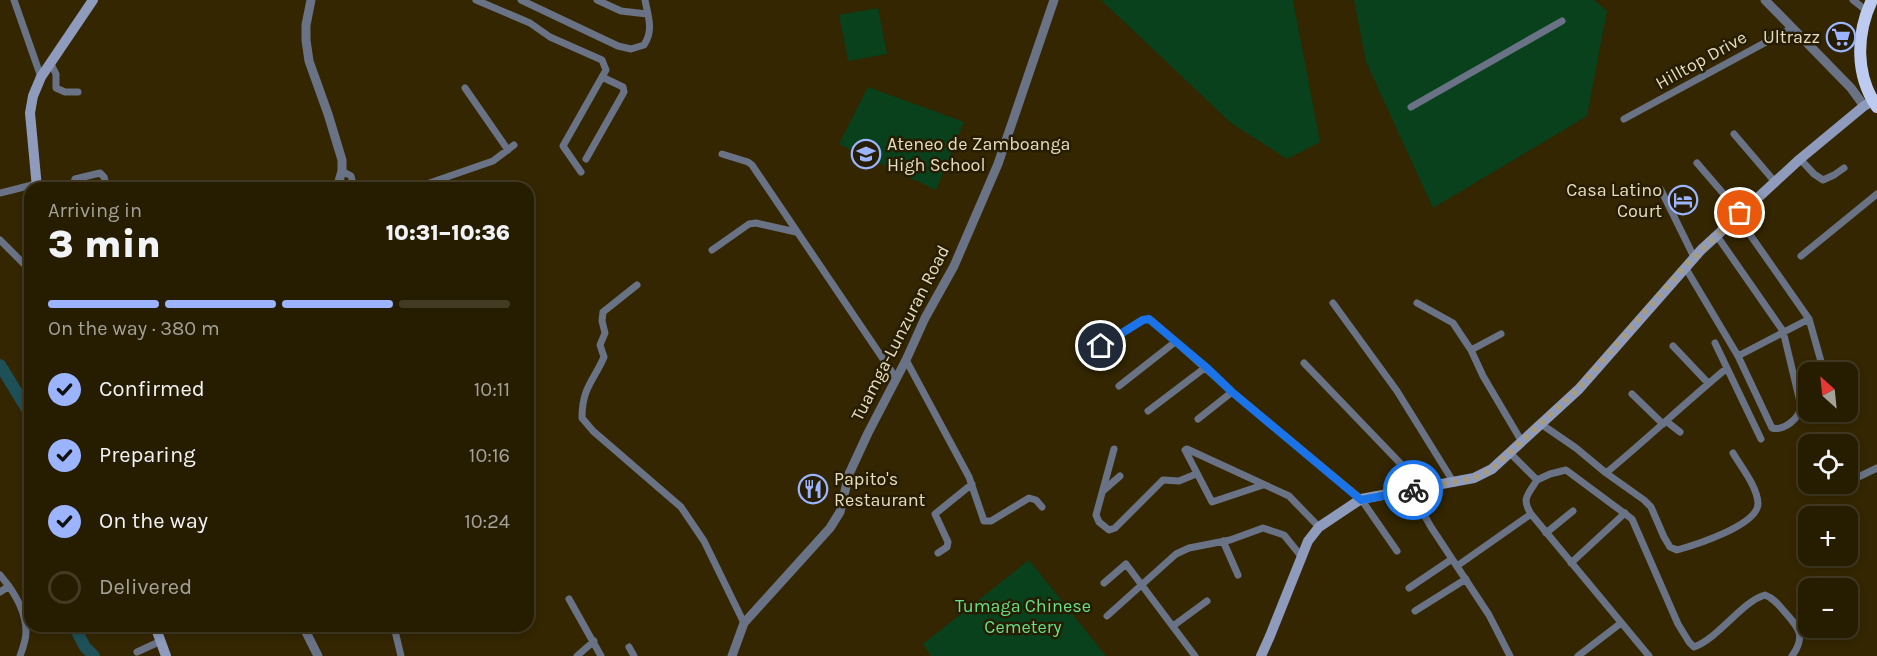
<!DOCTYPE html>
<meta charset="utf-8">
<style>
body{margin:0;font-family:Karla,sans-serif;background:#2e250a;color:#f1f3f6;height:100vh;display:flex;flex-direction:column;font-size:22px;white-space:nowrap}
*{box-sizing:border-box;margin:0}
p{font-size:20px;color:#a4a199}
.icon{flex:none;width:33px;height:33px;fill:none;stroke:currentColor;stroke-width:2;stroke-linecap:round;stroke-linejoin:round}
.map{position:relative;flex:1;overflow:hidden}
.sheet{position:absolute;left:24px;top:182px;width:510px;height:450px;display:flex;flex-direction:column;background:#261c00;border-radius:18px;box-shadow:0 3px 9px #0003,0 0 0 2px #423a22}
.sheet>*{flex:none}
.needle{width:39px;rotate:333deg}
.fabs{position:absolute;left:1798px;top:362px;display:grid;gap:12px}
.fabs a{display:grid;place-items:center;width:60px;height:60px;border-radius:12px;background:#261c00;box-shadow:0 3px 9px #0003,0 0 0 2px #423a22;font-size:30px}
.pin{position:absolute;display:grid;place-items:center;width:51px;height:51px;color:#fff;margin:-26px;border:3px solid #fff;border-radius:50%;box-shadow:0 2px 6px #0007}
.courier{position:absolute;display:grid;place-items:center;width:60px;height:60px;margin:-30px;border:4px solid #1a73e8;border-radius:50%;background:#fff;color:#222;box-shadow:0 2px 8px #0007}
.head em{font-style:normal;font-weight:800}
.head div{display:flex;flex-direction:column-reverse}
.head{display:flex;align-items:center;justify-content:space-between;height:102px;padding:0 24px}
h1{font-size:39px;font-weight:800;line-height:45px}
.bar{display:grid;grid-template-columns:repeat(4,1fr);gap:9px 6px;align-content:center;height:72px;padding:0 24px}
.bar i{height:8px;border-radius:4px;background:#423a22}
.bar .active{background:#9bb4fd}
.bar p{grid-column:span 4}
ol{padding:0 24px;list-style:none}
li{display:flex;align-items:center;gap:18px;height:66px}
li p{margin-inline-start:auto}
li .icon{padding:6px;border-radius:50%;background:#9bb4fd;color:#111;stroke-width:4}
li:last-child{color:#a4a199}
li i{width:33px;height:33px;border:3px solid #423a22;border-radius:50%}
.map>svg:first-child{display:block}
.green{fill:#08411b}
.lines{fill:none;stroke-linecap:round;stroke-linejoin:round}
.river{stroke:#1e5058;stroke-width:12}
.minor{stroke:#6a7286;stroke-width:7}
.tertiary{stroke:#6a7286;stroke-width:9}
.secondary{stroke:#8f9bbc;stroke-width:10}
.trunk{stroke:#bdcbf0;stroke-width:12}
.done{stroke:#a79c7d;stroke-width:6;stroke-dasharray:0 10.8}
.route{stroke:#1a73e8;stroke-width:8}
.labels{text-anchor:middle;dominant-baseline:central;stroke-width:5;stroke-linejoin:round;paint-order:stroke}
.poi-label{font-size:18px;fill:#e6dcc1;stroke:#271d02;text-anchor:end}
.street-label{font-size:18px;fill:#e6dcc1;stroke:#271d02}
.park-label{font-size:18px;fill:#68e085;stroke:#271d02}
</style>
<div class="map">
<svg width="1877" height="656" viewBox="0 0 1877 656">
<rect width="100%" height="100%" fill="#332600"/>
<path class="green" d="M1101,0H1293L1320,142L1287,159L1231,123Z
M1354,0H1594L1607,11L1587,116L1433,208L1366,62Z
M878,8L887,54L848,61L839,15Z
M868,87L964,122L936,190L839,144Z
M1029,560L1106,656H931L923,644Z"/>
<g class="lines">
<path class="river" d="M0,365L30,414
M74,626L85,647L94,656"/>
<path class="minor" d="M14,0L41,77
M476,0L530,23L550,37L602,60L606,70L563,146L581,172
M521,0L618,46L631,49L644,45C654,30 648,16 645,0
M597,0L621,11L647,14
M1853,0L1867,11
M51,64L56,74V88L65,92H78
M465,88L508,150
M1411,107L1562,21
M1624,119L1792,28
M1734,134L1775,182
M722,154L748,162L752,165L896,378
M586,159L624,92L623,87L602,77
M1800,159L1814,174L1823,180L1834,175L1844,168
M1697,163L1740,213
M342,171L351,176L354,188
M72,188L75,179L100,173L104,177L107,188
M415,188L493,161L514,145
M1661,190L1694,257
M0,193L36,184
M1737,216L1809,319L1824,372
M0,240L25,265L30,266
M712,250L749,224L756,223L796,232
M1801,256L1877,194
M1685,267L1738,356L1772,428C1784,431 1800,418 1801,406L1783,331L1717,236
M637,285L603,312L602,321L605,333L600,345L604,357C593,382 582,388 582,418L593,431L681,507L704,541L744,623
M1333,303L1397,391L1454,483
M1417,303L1453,323L1471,350L1483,376L1522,442
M1715,343L1761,439
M1101,346L1142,320L1149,319L1152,321L1232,392L1361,499L1397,551
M1673,346L1708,383
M1471,350L1501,334
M1738,356L1809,319
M906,360L969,477L984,521H991L1029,498L1036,500L1042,507
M1304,363L1423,487
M1119,386L1175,342
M1632,394L1663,424
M1148,411L1206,367
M1198,419L1232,392
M1666,421L1680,432
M1541,424L1576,448L1606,473L1644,500L1651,507L1664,537L1670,547L1677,550C1695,545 1759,525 1758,503C1757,486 1741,467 1733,453
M1114,449L1096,515L1099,522L1109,530L1115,528L1163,480L1179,481L1196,474
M1510,453L1537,480C1528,495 1521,498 1531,514L1649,656
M1606,473C1647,439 1686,402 1727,368
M1537,480L1550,474L1566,470L1632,519L1678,624L1689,642L1694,647C1720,637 1741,602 1765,595C1773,598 1778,604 1783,610C1798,627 1807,635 1792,656
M1850,481L1877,468
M1263,485L1212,502L1185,450L1187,449L1289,496L1319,527
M1104,490L1120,476
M1410,490L1431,527L1489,615L1510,656
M1546,533L1573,511
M1223,541L1238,575
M938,553L947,547L948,542L935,514L972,484
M1571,563L1625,513
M1457,566L1531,514
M0,575C13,590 26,611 26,632C26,640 23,648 20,656
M1104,583L1126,564L1195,656
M1409,588L1452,559
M0,592L9,586
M569,599L601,656
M1415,611L1466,579
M1107,616L1176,554L1189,548L1230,540L1263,528L1284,535L1301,556
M216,626L218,628
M1173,626L1207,601
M395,631L401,656
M629,647L634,656
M137,652L161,641
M577,656L594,641
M1578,656L1621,623"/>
<path class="tertiary" d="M311,0L306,25V40L309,61L328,114L342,160V171L337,188
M1765,0L1851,88L1864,106
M303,626L318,656
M732,656L744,623L830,528L840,512L849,474L868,433L906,360L925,318L954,266L998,164L1054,0"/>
<path class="secondary" d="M37,188L30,113L33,96L41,77L93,0
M155,626L166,656
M1261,656L1270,636L1308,541L1319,527L1361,499L1474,478L1492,469L1579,389L1701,250L1800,159L1864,106L1876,99"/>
<path class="trunk" d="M1872,0C1856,34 1855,75 1877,107"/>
</g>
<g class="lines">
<path class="done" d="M1413,490L1474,478L1492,469L1579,388L1684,267L1740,213"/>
<path class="route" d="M1101,346L1143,320L1149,319L1206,367L1232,392L1361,500L1413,490"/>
</g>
<defs>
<g id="supermarket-ring" transform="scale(1.5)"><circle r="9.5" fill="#271d02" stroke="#9bb4fd" stroke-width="1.5"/><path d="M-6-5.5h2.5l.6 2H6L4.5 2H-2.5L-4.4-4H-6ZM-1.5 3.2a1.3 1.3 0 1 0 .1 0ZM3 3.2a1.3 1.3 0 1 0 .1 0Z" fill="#9bb4fd"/></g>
<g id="school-ring" transform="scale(1.5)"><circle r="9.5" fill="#271d02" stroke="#9bb4fd" stroke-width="1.5"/><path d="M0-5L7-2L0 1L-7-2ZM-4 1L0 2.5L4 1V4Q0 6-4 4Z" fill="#9bb4fd"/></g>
<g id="hotel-ring" transform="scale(1.5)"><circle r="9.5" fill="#271d02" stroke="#9bb4fd" stroke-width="1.5"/><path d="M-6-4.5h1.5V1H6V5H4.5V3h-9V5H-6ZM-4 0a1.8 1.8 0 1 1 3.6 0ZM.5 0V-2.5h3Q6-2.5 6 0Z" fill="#9bb4fd"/></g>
<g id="restaurant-ring" transform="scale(1.5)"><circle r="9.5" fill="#271d02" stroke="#9bb4fd" stroke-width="1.5"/><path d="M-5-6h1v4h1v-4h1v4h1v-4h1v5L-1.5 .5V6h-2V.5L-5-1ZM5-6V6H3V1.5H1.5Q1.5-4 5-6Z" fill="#9bb4fd"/></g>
</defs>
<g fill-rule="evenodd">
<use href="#supermarket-ring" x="1841" y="37"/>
<use href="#school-ring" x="866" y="154"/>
<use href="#hotel-ring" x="1683" y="200"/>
<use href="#restaurant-ring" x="813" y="489"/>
</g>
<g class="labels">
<g class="poi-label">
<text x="1820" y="37">Ultrazz</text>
<text x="887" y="144" text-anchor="start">Ateneo de Zamboanga<tspan x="887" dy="21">High School</tspan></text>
<text x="1662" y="190">Casa Latino<tspan x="1662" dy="21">Court</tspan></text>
<text x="834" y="479" text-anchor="start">Papito's<tspan x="834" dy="21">Restaurant</tspan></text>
</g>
<g class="street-label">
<text transform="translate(1701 60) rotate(-29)">Hilltop Drive</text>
<text transform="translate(900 333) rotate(-63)">Tuamga-Lunzuran Road</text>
</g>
<g class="park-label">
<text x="1023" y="606">Tumaga Chinese<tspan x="1023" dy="21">Cemetery</tspan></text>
</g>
</g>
</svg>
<div class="fabs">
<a><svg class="needle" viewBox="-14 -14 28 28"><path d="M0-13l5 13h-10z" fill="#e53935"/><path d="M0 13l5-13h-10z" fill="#a4a199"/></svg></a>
<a><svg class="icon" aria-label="locate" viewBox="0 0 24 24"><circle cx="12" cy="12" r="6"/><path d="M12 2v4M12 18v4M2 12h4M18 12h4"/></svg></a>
<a>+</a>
<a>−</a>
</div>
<div class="pin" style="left:1740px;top:213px;background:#ea580c"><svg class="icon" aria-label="bag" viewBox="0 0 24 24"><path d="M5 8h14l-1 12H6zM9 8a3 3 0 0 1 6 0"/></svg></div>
<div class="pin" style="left:1101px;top:346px;background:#1f2937"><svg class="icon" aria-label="home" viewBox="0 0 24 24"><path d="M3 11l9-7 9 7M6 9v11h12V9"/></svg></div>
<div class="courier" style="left:1413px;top:490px"><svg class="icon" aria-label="bike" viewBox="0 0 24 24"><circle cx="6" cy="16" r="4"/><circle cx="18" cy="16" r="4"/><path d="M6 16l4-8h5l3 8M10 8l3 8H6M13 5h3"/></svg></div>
<section class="sheet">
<div class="head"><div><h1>3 min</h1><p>Arriving in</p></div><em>10:31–10:36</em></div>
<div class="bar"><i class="active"></i><i class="active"></i><i class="active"></i><i></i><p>On the way · 380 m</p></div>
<ol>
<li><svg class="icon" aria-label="check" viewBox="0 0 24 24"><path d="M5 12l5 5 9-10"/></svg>Confirmed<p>10:11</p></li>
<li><svg class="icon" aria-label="check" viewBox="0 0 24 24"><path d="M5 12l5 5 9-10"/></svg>Preparing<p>10:16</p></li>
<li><svg class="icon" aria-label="check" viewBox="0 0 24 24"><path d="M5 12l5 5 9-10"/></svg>On the way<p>10:24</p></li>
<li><i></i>Delivered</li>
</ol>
</section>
</div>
